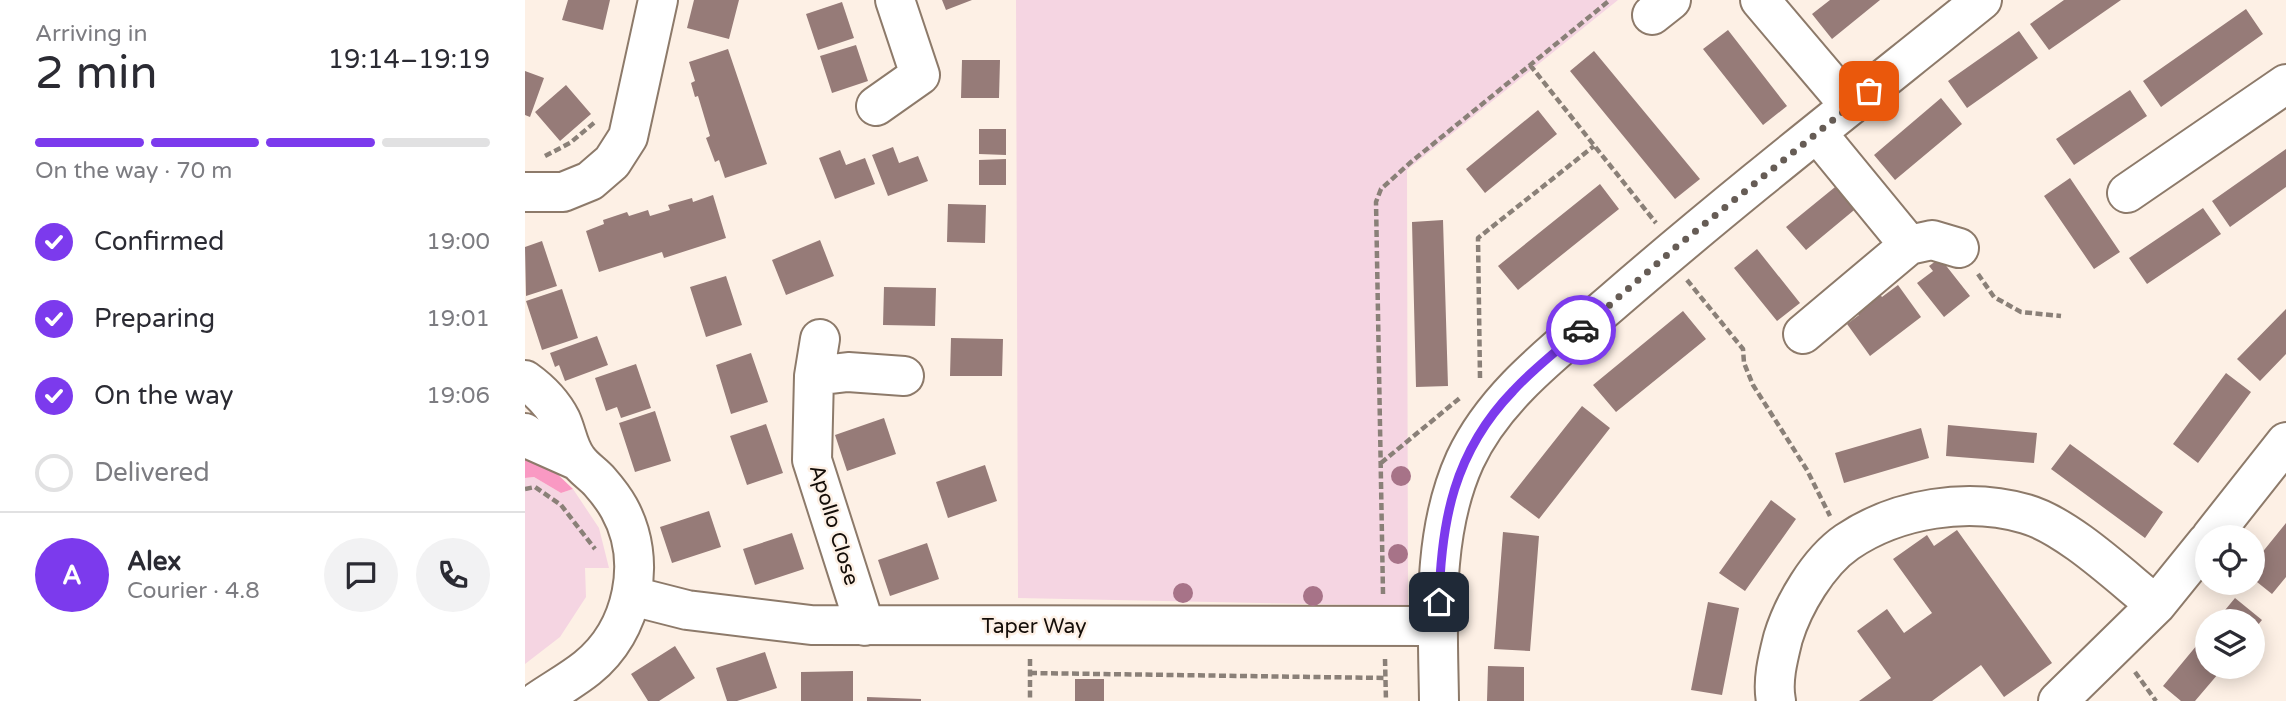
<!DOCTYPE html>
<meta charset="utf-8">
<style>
body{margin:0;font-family:"Varela Round",sans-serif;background:#f2f2f3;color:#2b2b33;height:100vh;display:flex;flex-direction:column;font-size:26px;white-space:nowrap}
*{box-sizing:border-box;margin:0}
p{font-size:23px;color:#7c7c81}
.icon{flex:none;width:38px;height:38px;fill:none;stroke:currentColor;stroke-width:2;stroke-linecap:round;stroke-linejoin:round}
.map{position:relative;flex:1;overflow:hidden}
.panel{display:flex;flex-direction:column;background:#fff;width:525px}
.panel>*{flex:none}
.controls{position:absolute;left:1670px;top:525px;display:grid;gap:14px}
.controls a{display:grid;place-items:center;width:70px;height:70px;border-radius:50%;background:#fff;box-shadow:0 4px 18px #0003;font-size:35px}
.pin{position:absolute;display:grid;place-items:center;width:60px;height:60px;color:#fff;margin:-30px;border-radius:14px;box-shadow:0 4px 10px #0006}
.courier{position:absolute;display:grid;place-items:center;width:70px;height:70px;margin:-35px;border:5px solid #7c3aed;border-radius:50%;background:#fff;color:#222;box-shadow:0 2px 9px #0007}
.overview em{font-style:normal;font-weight:600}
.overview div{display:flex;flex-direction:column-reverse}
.overview{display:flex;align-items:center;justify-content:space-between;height:119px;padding:0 35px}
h1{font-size:46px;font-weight:600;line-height:52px}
.bar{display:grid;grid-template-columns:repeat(4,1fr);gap:10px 7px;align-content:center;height:84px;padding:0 35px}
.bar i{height:9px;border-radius:5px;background:#e1e1e2}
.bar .on{background:#7c3aed}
.bar p{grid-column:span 4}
.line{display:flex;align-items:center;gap:18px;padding:0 35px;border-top:2px solid #e1e1e2}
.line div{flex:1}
.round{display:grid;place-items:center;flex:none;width:74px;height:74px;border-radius:37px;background:#f2f2f3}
ol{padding:0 35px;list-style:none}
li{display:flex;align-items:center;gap:21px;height:77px}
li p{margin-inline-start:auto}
li .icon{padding:7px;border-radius:50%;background:#7c3aed;color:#fff;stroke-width:4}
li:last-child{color:#7c7c81}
li i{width:38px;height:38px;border:4px solid #e1e1e2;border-radius:50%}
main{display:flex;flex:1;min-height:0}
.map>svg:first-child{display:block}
.green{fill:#f5d5e2}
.forest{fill:#f999c3}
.building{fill:#967b78}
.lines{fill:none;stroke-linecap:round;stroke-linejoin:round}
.minor-casing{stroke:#8d7a6a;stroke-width:42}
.path{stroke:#8a8078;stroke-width:4.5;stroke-dasharray:7 3.5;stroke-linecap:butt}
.minor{stroke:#fff;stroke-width:38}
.tree{fill:#a77388}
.done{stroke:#665c55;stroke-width:7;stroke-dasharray:0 12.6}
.route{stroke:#7c3aed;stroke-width:9}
.labels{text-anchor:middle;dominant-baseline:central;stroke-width:5;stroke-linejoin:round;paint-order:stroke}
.street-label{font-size:21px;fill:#140d08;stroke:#fdf0e5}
</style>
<main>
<section class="panel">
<div class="overview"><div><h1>2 min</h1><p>Arriving in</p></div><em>19:14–19:19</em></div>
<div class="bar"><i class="on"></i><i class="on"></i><i class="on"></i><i></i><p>On the way · 70 m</p></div>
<ol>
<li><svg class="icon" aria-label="check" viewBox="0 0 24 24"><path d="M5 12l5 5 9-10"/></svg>Confirmed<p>19:00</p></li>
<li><svg class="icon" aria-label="check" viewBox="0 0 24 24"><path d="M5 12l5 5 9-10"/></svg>Preparing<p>19:01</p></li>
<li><svg class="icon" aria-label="check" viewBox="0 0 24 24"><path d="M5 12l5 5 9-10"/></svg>On the way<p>19:06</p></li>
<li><i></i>Delivered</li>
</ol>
<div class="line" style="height:126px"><b class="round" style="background:#7c3aed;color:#fff">A</b><div><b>Alex</b><p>Courier · 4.8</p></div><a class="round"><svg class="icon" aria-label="chat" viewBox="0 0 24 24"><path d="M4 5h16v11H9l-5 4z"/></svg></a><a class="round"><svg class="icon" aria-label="phone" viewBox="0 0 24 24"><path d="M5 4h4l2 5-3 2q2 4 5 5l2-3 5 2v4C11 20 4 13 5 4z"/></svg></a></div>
</section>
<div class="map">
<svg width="1761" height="701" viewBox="0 0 1761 701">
<rect width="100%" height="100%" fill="#fdf0e5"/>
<path class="green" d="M491,0H1093L882,170L883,606L493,598Z
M9,477L36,493L48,489L74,528L84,568H60L61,597L35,637L0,664V478Z"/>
<path class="forest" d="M0,453L27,469L48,489L36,493L9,477L0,478Z"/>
<path class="building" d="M43,0H85L78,30L37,20Z
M169,0H214L204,39L162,28Z
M417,0H447L421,10Z
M1305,0H1355L1307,39L1287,14Z
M1539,0H1596L1524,50L1505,24Z
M317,2L329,38L293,50L281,14Z
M1721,9L1738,34L1636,107L1618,81Z
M1203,30L1262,106L1238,125L1178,49Z
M1494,31L1513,58L1442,108L1423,81Z
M331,45L343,81L307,93L295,56Z
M203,49L242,164L200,178L194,160L190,162L181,138L185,136L173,96L170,97L166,83L170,81L164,62Z
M1069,51L1175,179L1150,199L1045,71Z
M437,60H475L474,98H436Z
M0,71L19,78L5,117L0,115Z
M41,85L66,114L35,141L10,112Z
M1605,90L1622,116L1549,165L1531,139Z
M1416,98L1437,124L1370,180L1349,155Z
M1013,110L1032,134L960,193L941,169Z
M454,129H481V155L454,154Z
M368,147L374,163L393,156L403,181L363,196L347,155Z
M1761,149V187L1705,227L1687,201Z
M315,150L321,165L340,158L350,184L310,199L294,158Z
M481,159V185H454V160Z
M1545,178L1595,252L1569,269L1519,196Z
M1315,183L1334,206L1281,250L1261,227Z
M1075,184L1094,209L993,290L973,266Z
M188,195L201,238L139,258L137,252L74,272L61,231L79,224L78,220L102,212L104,216L123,210L125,216L145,210L143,205L167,198L168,202Z
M423,204L461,205L460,243L422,242Z
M1678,208L1696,234L1622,284L1604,258Z
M918,220L923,386L891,387L887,222Z
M295,240L309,276L261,295L247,260Z
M17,241L32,286L1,296L0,247Z
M1232,249L1275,303L1252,321L1209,268Z
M1415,258L1445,296L1419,317L1392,283L1408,271L1404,266Z
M201,276L217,325L181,337L165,287Z
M1373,285L1396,317L1345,356L1322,324L1334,315L1329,310L1353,292L1357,297Z
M359,287L411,288L410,326L358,325Z
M37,289L53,338L17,350L1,301Z
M1761,309V354L1735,381L1712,359Z
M1158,311L1181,339L1091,412L1068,385Z
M72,336L83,365L40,381L34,365L30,367L25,353Z
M426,338L478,339L477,376H425Z
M226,353L243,402L206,414L191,365Z
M111,364L126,408L96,418L92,407L81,411L70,378Z
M1701,373L1726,392L1673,463L1648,444Z
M1057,406L1085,428L1014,519L985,497Z
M130,411L146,461L110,472L94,423Z
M359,418L371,454L322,471L310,435Z
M241,424L258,473L222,485L205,436Z
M1423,425L1512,433L1509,463L1421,456Z
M1396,428L1404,458L1319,483L1310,453Z
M1545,444L1638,512L1620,538L1526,469Z
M460,465L472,501L423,518L411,482Z
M1246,500L1271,519L1220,591L1194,573Z
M184,511L196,547L147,563L135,527Z
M1761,523V577L1747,594L1727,578V565Z
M1432,530L1527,663L1479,697L1456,665L1407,701H1334L1366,678L1332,631L1362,609L1379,633L1407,613L1368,559L1402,535L1409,546Z
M978,532L1014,536L1005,651L969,649Z
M267,533L279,569L230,585L218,549Z
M402,543L414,579L365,596L353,560Z
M1710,598L1737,620L1727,632V621H1691Z
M1183,602L1214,608L1197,695L1166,690Z
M1682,633V667H1699L1670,701H1656L1638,686Z
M150,646L170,678L134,701H123L106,674Z
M240,652L252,688L212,701H202L191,668Z
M963,666L999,667V701H962Z
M328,671V701H276V672Z
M550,679H579V701H550Z
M342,697L396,699V701H342Z"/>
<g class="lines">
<g class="minor-casing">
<path id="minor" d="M1235,0L1325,106
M1127,15L1146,0
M351,106L395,75L370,0
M1292,133L1384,245
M0,192H38L65,181L87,162L103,137L133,0
M1602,193L1761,84
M1278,334L1384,245L1407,240L1434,248
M295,339L289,376L287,460L340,626
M289,376L323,372L379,376
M0,380C14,390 28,404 36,420C42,433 43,447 52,459C58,468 68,474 75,482C82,490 89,499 94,508C123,560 109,630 62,668C47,680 29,690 13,701
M0,433L8,441L53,461
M1686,537L1761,442
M107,596L162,610L286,625L913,626
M914,701C913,621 906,535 940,460C971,393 1036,347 1091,299C1210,196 1334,99 1457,0
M1251,701C1247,681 1253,658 1258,638C1268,605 1293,562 1322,542C1372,508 1443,497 1501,514C1543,526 1596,577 1631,605
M1533,701L1631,605L1682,542"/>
</g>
<path class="path" d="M1005,65L1131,223
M20,156L45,143L70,122
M1453,274L1469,297L1496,312L1536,316
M1162,280L1218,349L1219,363L1228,385L1282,470L1305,516
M955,378L953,238L1069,146
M856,463L936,397
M0,489L10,487L36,505L70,549
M858,594L851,202L856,189L886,162L1085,0
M505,659V701
M860,659L861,701
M1610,672L1631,701
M505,673L861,678"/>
<use href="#minor" class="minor"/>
</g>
<g class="tree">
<circle cx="876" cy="476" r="10"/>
<circle cx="873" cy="554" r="10"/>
<circle cx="658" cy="593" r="10"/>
<circle cx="788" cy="596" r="10"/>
</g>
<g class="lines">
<path class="done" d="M1056,330L1151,247L1344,91"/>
<path class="route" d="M914,602C916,521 929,452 988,391C1008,369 1033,350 1056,330"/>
</g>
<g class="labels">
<g class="street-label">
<text transform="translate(309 525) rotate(73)">Apollo Close</text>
<text x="509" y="626">Taper Way</text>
</g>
</g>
</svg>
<div class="controls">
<a><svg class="icon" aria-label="locate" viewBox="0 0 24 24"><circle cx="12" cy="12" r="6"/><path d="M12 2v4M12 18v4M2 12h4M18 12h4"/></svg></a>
<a><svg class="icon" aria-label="layers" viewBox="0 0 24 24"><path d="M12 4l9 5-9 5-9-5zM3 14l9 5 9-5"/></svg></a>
</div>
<div class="pin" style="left:1344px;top:91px;background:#ea580c"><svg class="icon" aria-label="bag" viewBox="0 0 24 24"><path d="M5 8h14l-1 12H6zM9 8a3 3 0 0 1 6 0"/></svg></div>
<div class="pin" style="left:914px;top:602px;background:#1f2937"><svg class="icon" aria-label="home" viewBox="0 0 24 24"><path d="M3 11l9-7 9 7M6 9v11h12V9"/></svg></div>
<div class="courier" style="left:1056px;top:330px"><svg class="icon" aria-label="car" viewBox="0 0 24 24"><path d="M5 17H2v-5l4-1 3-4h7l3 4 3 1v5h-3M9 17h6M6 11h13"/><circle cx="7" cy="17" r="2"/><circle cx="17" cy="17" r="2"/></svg></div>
</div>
</main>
